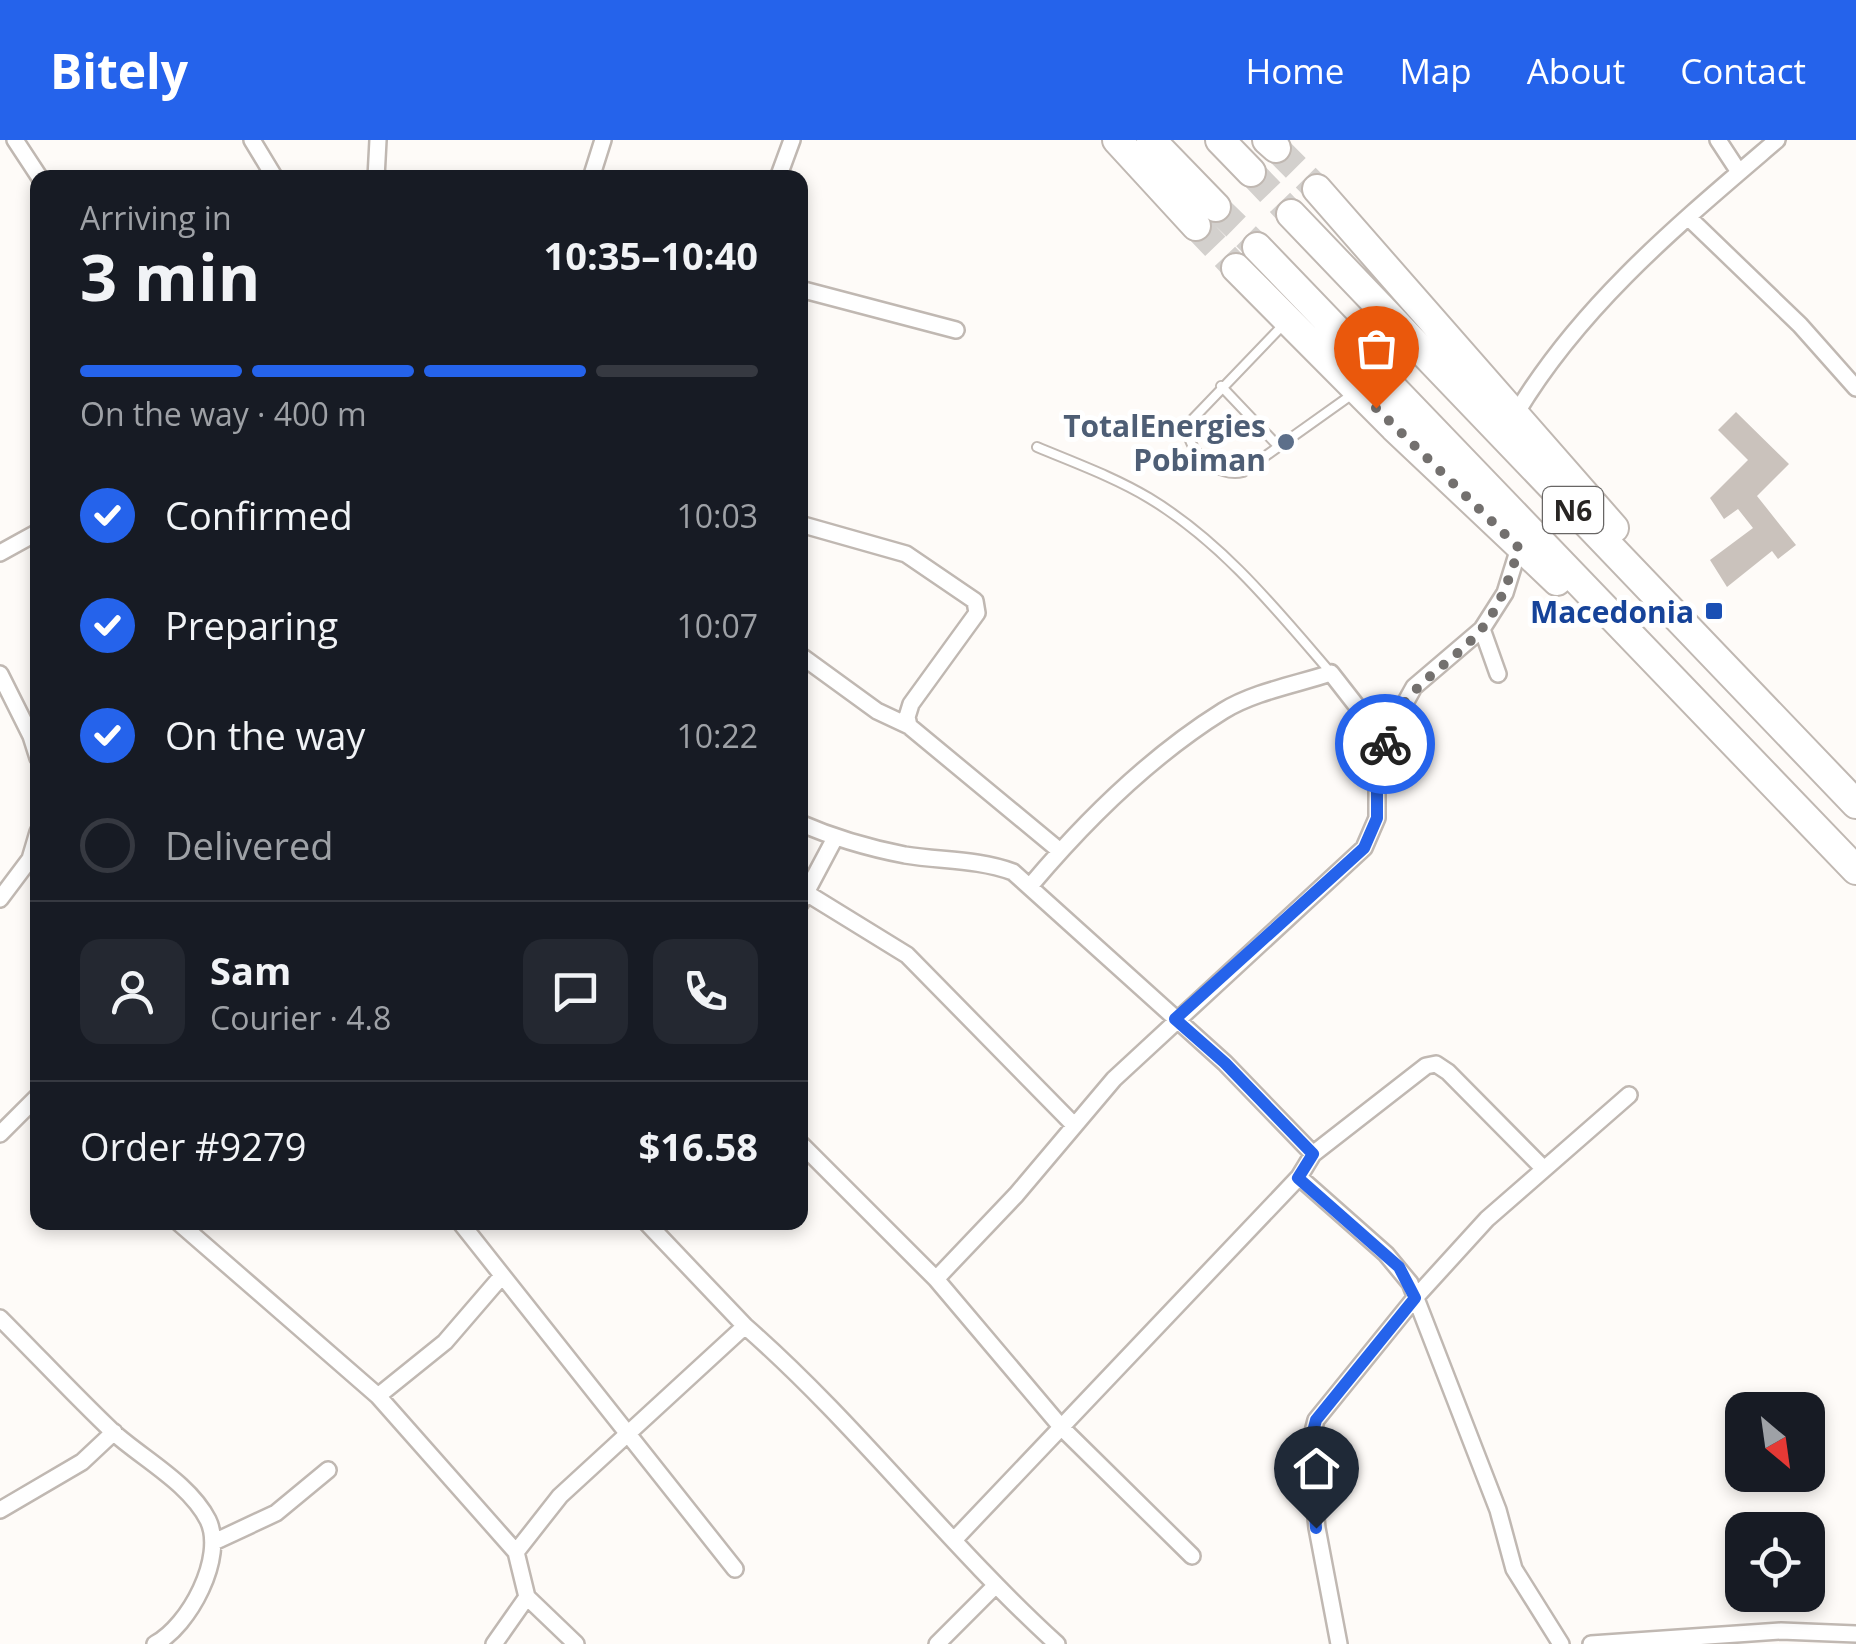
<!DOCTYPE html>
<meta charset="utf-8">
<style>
body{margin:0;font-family:"Open Sans",sans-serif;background:#242831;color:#f1f3f6;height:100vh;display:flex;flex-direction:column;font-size:38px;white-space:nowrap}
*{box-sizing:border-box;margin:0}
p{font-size:32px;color:#9ea1a6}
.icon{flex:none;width:55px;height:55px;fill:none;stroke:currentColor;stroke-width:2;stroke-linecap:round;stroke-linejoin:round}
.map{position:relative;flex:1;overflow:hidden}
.drawer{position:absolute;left:30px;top:30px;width:778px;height:1060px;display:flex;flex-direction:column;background:#171b24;border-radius:20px;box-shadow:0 5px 15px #0003}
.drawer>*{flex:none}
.needle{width:65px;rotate:151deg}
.buttons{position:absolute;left:1725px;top:1252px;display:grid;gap:20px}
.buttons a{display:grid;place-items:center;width:100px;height:100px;border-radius:20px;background:#171b24;box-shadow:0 5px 15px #0003;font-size:50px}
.pin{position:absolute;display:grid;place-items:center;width:85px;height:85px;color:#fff;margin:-102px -42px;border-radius:50% 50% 50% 0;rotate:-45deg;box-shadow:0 0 10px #0007}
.pin .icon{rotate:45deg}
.courier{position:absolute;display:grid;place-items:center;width:100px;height:100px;margin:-50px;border:8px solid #2563eb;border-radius:50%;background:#fff;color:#222;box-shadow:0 2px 12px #0007}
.headline em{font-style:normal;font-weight:700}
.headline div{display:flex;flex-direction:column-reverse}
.headline{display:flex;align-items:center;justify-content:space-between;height:170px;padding:0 50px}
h1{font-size:65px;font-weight:700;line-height:75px}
.bar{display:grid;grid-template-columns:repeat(4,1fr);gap:15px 10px;align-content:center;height:120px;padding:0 50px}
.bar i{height:12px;border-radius:8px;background:#363941}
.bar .active{background:#2563eb}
.bar p{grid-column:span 4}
.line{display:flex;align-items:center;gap:25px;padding:0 50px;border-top:2px solid #363941}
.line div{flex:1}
.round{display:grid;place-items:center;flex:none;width:105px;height:105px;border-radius:20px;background:#242831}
ol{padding:0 50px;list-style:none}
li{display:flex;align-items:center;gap:30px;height:110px}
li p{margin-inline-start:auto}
li .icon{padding:10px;border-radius:50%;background:#2563eb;color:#fff;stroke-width:4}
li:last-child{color:#9ea1a6}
li i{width:55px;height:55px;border:5px solid #363941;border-radius:50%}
header{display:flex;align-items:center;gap:60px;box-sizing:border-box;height:140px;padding:0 50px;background:#2563eb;color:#fff}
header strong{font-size:48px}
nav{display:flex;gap:55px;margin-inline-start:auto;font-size:35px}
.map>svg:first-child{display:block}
.building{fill:#cac2bc}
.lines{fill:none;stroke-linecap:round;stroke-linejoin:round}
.highway-tunnel{stroke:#d3d0cd;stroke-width:28;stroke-dasharray:28 14;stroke-linecap:butt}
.lane-casing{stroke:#c0b8b2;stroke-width:12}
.street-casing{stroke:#c0b8b2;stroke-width:20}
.highway-casing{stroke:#c0b8b2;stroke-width:32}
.lane{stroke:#fff;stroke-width:8}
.street{stroke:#fff;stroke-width:15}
.highway{stroke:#fff;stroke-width:28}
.done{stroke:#73706e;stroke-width:10;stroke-dasharray:0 18}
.route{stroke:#2563eb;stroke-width:12}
.service-dot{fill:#5c6f8a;stroke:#fff;stroke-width:4}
.transit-dot{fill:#1a4fb4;stroke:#fff;stroke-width:4}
.labels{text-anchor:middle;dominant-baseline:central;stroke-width:10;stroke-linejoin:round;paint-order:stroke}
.shield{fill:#fff;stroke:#686665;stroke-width:2.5}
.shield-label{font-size:28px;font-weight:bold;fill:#282523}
.service-label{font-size:30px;font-weight:bold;fill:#4e5e75;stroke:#fff;text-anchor:end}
.transit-label{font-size:30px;font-weight:bold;fill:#164399;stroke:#fff;text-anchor:end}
</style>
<header>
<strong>Bitely</strong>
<nav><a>Home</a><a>Map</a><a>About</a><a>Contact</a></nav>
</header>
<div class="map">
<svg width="1856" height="1504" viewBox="0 0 1856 1504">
<rect width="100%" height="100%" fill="#fefbf8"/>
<path class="building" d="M1736,272L1789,324L1757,356L1796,405L1778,419L1772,411L1727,447L1710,420L1753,388L1738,369L1724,379L1710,358L1748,320L1718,290Z"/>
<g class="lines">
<path class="highway-tunnel" d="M1276,8L1317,49
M1251,32L1291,74
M1216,67L1257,107
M1196,86L1236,128"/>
<g class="lane-casing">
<path id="lane" d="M1284,184L1188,284C1184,310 1218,339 1243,332L1354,253
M1221,246L1279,307
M1037,307C1075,323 1114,337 1149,358C1222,402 1276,469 1331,533"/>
</g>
<g class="street-casing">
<path id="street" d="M15,0L40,38
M252,0L275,38
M1718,0L1739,32
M376,38L378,0
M591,38L603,0
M778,38L792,0
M1689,78L1800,185L1856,248
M800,149L956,190
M1514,277C1579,166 1680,83 1777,0
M800,384L906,414L975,461L977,473L911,564L907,577L909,586L1060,711
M0,413L38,392
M1482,489L1498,534
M800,515L877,571L909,586
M0,534L31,596L38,618
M1384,601L1414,547L1482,489L1505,453L1519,408
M800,683C834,698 869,708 905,715C942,721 977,719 1013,732L1225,923L1313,1014
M808,754L907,815L1073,984
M0,759L30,719L38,692
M800,764L835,698
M0,994L38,956
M800,1003L936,1139L1062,1288L1192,1416
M1299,1037L1386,1114L1410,1143L1498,1370L1514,1429L1561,1504
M178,1082L378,1256L516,1412L527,1457L576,1504
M460,1082L735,1429
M936,1139L1016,1055L1114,939L1364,708L1377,678V646L1387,623L1384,601L1331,533C1298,544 1253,552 1223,571C1151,616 1085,681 1031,745
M0,1178C38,1216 74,1255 113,1292C143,1319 189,1343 208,1380C226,1417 189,1486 155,1504
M745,1186C857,1284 947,1404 1057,1504
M378,1256L445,1202L501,1137
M0,1370L82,1322L114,1292
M954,1400L1299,1037L1313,1014L1426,926L1436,924L1448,932L1544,1029
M214,1402L276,1373L328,1330
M516,1412L560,1356L745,1186L646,1082
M494,1504L527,1457
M937,1504L994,1447
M1339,1504L1317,1388L1309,1307L1316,1280L1415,1158L1487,1079L1629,955
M1591,1504L1781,1491L1856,1494"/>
</g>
<g class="highway-casing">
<path id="highway" d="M1117,0L1196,86
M1151,0L1216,67
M1220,0L1251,32
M1267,0L1276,8
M1317,49L1614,388
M1291,74L1856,664
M1257,107L1856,730
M1236,128L1394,287L1557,441"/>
</g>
<use href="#lane" class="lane"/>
<use href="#street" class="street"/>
<use href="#highway" class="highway"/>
</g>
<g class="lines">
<path class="done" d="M1376,268L1519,408C1510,436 1502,462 1484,486C1451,528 1398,546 1385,604"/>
<path class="route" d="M1316,1388L1309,1307L1316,1280L1415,1158L1399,1127L1298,1038L1313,1014L1225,923L1175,879L1364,708L1377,678V646L1386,623L1385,604"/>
</g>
<circle class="service-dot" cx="1286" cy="302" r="10"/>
<rect class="transit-dot" x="1704" y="461" width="20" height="20" rx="5"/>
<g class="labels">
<rect class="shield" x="1543" y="347" width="60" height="46" rx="8"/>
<g class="shield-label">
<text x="1573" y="370">N6</text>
</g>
<g class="service-label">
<text x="1266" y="285">TotalEnergies<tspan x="1266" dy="34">Pobiman</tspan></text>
</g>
<g class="transit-label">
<text x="1694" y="471">Macedonia</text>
</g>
</g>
</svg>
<div class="buttons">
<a><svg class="needle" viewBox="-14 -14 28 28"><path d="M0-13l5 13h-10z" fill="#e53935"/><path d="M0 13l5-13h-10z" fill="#9ea1a6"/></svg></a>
<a><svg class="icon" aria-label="locate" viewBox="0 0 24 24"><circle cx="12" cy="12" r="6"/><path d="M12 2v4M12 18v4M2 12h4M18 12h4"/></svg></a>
</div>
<div class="pin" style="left:1376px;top:268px;background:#ea580c"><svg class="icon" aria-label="bag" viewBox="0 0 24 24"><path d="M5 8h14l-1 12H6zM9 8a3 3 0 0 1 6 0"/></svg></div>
<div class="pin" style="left:1316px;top:1388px;background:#1f2937"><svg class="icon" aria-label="home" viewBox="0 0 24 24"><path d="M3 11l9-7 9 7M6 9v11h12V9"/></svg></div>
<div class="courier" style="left:1385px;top:604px"><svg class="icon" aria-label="bike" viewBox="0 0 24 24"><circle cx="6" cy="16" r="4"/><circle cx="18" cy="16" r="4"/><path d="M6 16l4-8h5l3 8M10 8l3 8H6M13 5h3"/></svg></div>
<section class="drawer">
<div class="headline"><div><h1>3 min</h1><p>Arriving in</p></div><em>10:35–10:40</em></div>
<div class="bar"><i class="active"></i><i class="active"></i><i class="active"></i><i></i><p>On the way · 400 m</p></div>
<ol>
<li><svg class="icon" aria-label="check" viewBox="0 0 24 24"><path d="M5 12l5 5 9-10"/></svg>Confirmed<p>10:03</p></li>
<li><svg class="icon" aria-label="check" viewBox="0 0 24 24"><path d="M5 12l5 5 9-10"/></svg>Preparing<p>10:07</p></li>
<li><svg class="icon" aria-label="check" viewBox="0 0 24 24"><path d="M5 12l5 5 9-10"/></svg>On the way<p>10:22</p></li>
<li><i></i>Delivered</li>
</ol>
<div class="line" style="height:180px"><a class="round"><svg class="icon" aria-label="person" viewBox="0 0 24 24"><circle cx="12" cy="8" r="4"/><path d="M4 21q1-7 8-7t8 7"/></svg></a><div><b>Sam</b><p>Courier · 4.8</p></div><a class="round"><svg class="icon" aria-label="chat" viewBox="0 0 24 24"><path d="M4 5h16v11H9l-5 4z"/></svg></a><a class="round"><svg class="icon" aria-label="phone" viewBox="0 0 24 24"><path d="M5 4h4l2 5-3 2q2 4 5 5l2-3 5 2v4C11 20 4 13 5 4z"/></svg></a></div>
<div class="line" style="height:130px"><div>Order #9279</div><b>$16.58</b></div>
</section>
</div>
